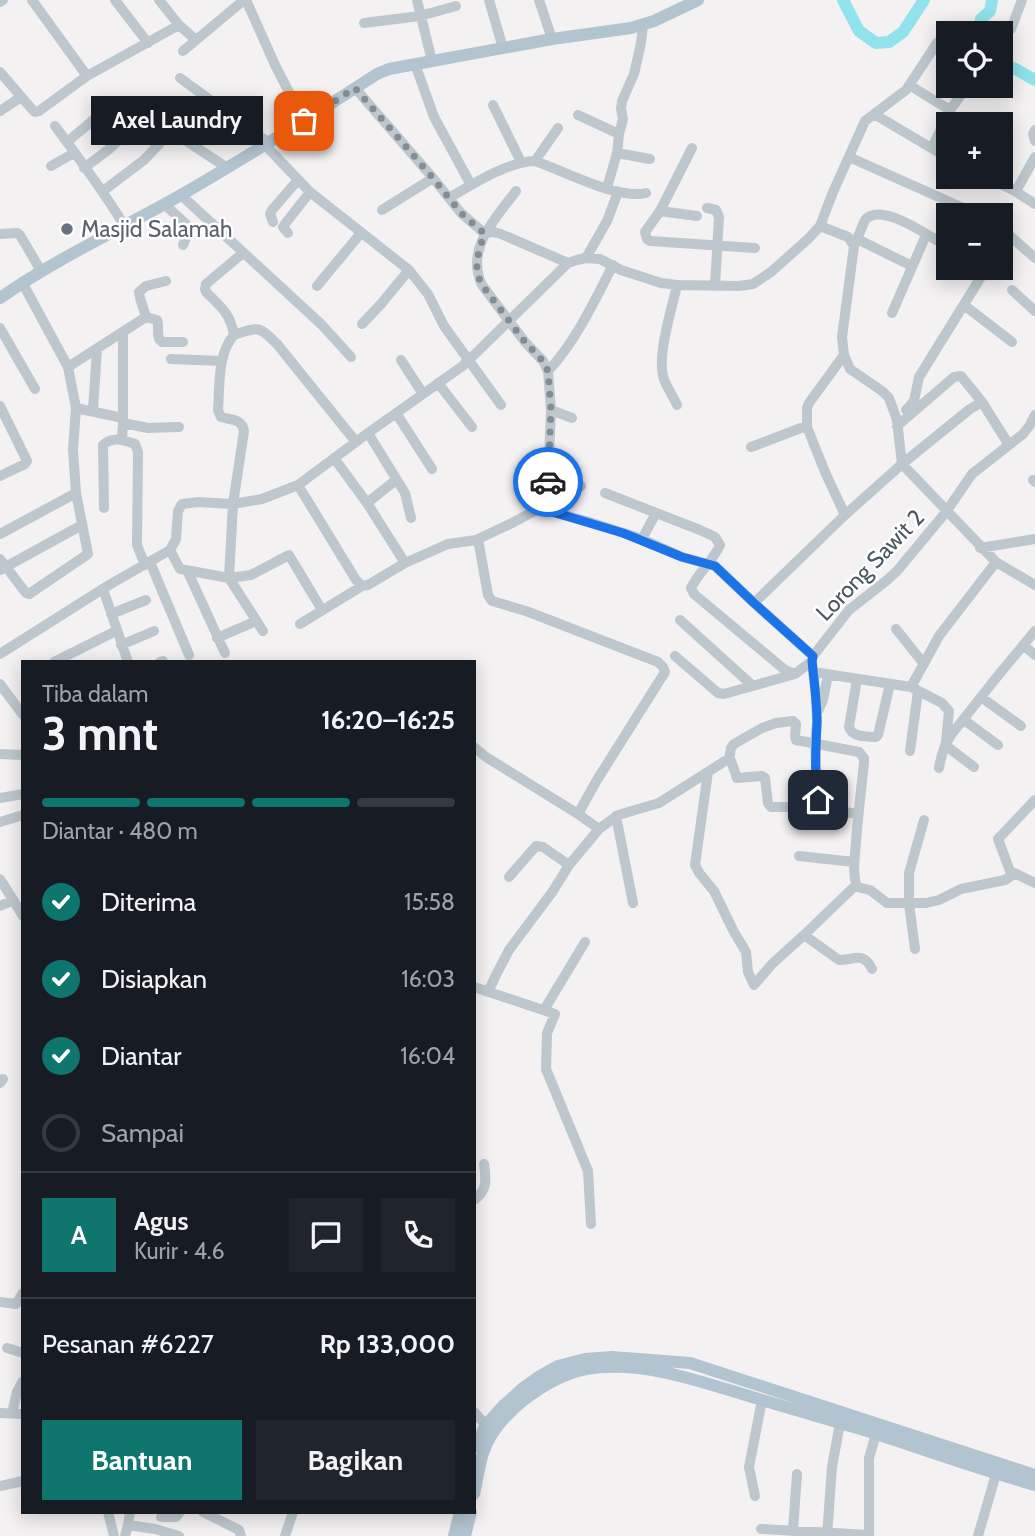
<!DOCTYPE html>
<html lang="id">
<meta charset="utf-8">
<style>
body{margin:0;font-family:Cabin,sans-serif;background:#20242c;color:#f1f3f6;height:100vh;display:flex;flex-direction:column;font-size:26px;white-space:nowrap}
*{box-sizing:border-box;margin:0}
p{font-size:23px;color:#9ea1a6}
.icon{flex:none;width:38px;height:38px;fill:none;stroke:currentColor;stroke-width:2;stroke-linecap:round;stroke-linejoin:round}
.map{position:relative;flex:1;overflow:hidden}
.drawer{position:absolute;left:21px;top:660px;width:455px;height:854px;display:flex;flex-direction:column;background:#171b24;border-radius:0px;box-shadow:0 4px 18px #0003}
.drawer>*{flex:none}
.buttons{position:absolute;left:936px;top:21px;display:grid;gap:14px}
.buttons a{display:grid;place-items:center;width:77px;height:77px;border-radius:0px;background:#171b24;box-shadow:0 4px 18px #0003;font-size:35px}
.pin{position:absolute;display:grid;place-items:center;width:60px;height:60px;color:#fff;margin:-30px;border-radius:14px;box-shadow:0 4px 10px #0006}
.courier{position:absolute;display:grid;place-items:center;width:70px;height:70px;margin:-35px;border:5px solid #1a73e8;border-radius:50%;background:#fff;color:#222;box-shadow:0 2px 9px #0007}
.bubble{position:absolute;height:49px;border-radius:0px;background:#171b24;box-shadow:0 4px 18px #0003;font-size:23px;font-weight:800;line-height:49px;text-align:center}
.head em{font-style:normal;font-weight:800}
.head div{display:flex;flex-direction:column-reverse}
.head{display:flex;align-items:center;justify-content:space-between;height:119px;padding:0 21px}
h1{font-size:46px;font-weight:800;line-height:52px}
.bar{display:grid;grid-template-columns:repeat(4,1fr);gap:10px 7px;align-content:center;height:84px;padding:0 21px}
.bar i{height:9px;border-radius:5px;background:#363941}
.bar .on{background:#0f766e}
.bar p{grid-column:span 4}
.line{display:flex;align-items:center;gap:18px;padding:0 21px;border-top:2px solid #363941}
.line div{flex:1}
.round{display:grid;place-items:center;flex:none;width:74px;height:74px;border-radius:0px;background:#20242c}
ol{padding:0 21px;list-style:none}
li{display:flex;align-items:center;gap:21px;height:77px}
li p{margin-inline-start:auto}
li .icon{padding:7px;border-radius:50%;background:#0f766e;color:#fff;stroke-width:4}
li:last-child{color:#9ea1a6}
li i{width:38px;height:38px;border:4px solid #363941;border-radius:50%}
.button{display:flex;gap:14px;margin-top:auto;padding:14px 21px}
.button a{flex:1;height:80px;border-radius:0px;background:#0f766e;color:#fff;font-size:28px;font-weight:800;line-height:80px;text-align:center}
.button a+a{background:#20242c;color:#f1f3f6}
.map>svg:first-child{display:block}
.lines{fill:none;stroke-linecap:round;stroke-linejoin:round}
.river{stroke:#91e2ea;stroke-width:12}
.minor{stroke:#bdc7cd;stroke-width:10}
.major{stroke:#b2c4cf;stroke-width:12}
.done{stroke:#858d92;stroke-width:7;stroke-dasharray:0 12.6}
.route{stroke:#1a73e8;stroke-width:9}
.worship-dot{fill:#6b7280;stroke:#fff;stroke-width:2.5}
.labels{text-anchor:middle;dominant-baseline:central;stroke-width:5;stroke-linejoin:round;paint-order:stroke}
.worship-label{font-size:23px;fill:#5b616d;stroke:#fff;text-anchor:start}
.street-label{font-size:23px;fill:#49575f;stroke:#fff}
</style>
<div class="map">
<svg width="1035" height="1536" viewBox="0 0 1035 1536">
<rect width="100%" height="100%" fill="#f4f1f2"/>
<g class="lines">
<path class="river" d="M843,0L859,31L876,43L889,42L903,32L924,0
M981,33L980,31L981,19L990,11L992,0
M1001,61L1035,80"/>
<path class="minor" d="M32,0L87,76
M115,0L148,43
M159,0L179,25L196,40
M246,0L276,67L304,121
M417,0L432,61
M489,0L503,48
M539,0L552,39
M0,2L3,0
M364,23L420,16L456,6
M1011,29L1022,0
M183,51L244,0
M415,64L434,117L471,185
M0,72L31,108L35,112L39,111L87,76L179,25
M180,78L268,142
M909,85L950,110
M355,88L433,178L461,213L484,233L494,232L501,234L568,263
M493,105L521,162
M0,111L21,97
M874,114L948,158
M578,115L619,134
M150,117L226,167
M55,126C79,158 103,191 124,225
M1035,130L1033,134L1035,141
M67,142L111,105
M264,144L310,192L409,270L428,294L444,326L501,405
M692,148L660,211L645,232L647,239L650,241L755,248
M932,148L950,110L961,95
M617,153L650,159
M849,157L979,215
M535,161L558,128
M51,166L74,153
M84,168L108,150L136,124
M986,177L1013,190L1035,204
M607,188L617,153L619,134L623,119L621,109L622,101L634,74L641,43L643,25
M103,191L144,160L160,143
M516,191C495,219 465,249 482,285L525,342L543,361L548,371L551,410L572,418
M1016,191L1035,157
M181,195L322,325L351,357
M449,198C473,184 507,162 535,161C564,171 618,200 646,193
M164,204L187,225L189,231L183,245
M707,208L716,210L719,217L715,286
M382,210L433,178
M660,211L697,216
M273,222L270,214L272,210L298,180
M820,226L848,237L854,246L842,337L844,355L850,369L882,391L889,398L897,420L902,464L996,562L1035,585
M1001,228L1035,258
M288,233L283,227L285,224L310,192
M0,234L17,233L20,235L41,271
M857,239L912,266
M854,246L865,220C880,202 924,233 940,242
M243,253L206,284L205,289L206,292C221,307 230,313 234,335C217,354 220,386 218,410L221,417C232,420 242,419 244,431L233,504L229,578L251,575L289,555L322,610
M586,258L607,221L618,192
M677,285C672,309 656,357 664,379C667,388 673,396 677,405
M317,286L361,233
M1012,290L1035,311
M964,305L1012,342
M892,313L926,235
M146,317L140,298L139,292L146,286L166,281
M362,324L381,304L409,270
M0,328L35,389
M234,335C259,327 258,325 277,344L356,442
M171,359L222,361
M401,360L423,394
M68,367L146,317L157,320C160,327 155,337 162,342H183
M548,371C576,341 594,302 613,265
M438,383L472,427
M982,402L1009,445
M0,406L27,461L25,464L0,476
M76,408L123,418
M93,410L97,349
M906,410L914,401L919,377L984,272
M396,413L432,469
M123,423L148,428L179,427
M807,427L825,472L845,515
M368,433L405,493L411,518
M122,440L123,423V332
M751,447L801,428L807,427V408L809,403L844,355
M334,458L367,503L405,563
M1033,480L1035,482
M298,485L356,580L362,586L368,585L405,563L448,544L476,540L512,523L581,486
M605,493L700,530L715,537L720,545C713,561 699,572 691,588L694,594L785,670L795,674L812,661
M367,503L396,480
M547,504L551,410
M104,508L103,445C113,436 124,440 135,444L138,452L137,545L145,565
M539,508L586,521L642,539L682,557L715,566L754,603L813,656
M0,534L76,493
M478,539L488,595L492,601L526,611L658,662L663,667L665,672L597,780L578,814
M642,539L656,513
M980,548L1035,539
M170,550L180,569L229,578L263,631
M0,559L26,593L29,594L88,554L76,493L73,450L76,408L68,367L22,282
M150,562L189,655
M0,570L82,525
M187,570L225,653
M103,589L128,662
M754,603L845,515L902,464L970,409L982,402L961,376L954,377L897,426
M111,614L146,600
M680,620L753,686
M300,624L362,586
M896,629L924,664
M217,638L256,621
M121,645L154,631
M1023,645L1035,655
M0,654L109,585L170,550L176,539L178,511L182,504L198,502L233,504L262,499L298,485L368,433L464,365L468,358L473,356L568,263L577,260L586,258L600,259L621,270L661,283L677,285L739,286L753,284L771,272L808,239L820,226L833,192L865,121L906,90L937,43
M675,656L718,693L724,694L795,674
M54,662L116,631
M160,662L163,661
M813,672L911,687L942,703L949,711L946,742
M857,679L849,727C853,738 866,736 876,737L878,735L890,684
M0,684L23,715
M911,687L939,636L996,562
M981,697L1021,726
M818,711L823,700L828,675
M964,720L998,745
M945,745L974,767
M474,747L486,757L578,814L599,829
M910,751L918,691
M0,754L23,755
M729,760L731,748L734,744L762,728L776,723L793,721L796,724L795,736L796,740L859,752L864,758V763C861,790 858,816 856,842C855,857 852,873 857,887L870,890L887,903H926L939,900L961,889L1005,880L1014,874
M939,768C941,755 944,746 951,735L996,678L1035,631
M708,772L695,865L700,874L714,891L734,932L746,952L748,972L754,985L772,964L804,935
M0,798L23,794
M1035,800L998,839L1010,871L1035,883
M818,808L815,743L817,723L816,698L812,661L813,656L849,610L886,581L897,571L946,512L972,474L1023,434L1030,425L1035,415
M616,816L633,903
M0,822L23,815
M799,856L854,862
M509,877L536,846L543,847L569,865
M0,879L23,916
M856,885L804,935L839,960C854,960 863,951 872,969
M0,906L12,901
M915,949L909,904V873L924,820
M474,987L555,1014L547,1033L546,1069L588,1171L591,1224
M488,992L497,973L509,950L553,891L569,865L599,829L618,815L659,803L725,761H731L737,778L762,776L765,778L768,803L771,807H810L858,814
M544,1010L585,942
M0,1083L3,1079
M474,1200C488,1190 486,1179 484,1164
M0,1302L16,1304L23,1293
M7,1348L23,1353
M474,1412L486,1425
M0,1413L23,1414
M12,1413L17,1392L23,1381
M0,1486L23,1481
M755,1496L749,1467L762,1400
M108,1512L114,1536
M203,1512L239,1530L241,1536
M161,1517H176L180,1512
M128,1525L130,1512
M761,1529L869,1535
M793,1531L797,1474
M125,1536L128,1525L155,1529L179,1536
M285,1536L293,1512
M827,1536L832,1467L840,1423
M869,1536V1458L876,1434
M978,1536L996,1474"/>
<path class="major" d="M0,298C57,258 121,229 181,195C247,157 312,116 377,74L389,69L552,39L631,28L654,21L698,0
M474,1447L486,1425L503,1406L523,1388L540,1376L558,1366L585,1359L612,1357L690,1363L1035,1475
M474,1494C477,1481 479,1466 483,1453C496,1414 547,1377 586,1369C645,1359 706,1384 762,1400C799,1411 837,1422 874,1433C927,1451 981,1470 1035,1485
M454,1536L460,1512
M465,1536L471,1512"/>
</g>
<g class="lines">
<path class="done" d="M304,121L355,88L433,178L461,213L484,233C479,254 472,265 482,285L525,342L543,361L548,371L551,410L548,482"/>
<path class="route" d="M548,482V504L539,508L623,533L682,557L715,566L754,603L813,656L812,661C814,681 817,702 817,722C816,748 814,774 818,800"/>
</g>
<circle class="worship-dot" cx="67" cy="229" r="7"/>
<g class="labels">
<g class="worship-label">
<text x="81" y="229">Masjid Salamah</text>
</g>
<g class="street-label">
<text transform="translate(870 565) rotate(-46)">Lorong Sawit 2</text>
</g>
</g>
</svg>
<div class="buttons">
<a><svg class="icon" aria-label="locate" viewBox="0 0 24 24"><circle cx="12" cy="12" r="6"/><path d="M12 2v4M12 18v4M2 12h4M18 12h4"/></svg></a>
<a>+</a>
<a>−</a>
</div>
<div class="pin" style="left:304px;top:121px;background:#ea580c"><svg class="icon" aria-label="bag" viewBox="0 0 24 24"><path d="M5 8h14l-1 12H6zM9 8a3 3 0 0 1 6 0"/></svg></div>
<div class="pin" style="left:818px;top:800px;background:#1f2937"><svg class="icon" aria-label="home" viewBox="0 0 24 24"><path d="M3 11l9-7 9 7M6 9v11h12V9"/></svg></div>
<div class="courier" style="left:548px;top:482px"><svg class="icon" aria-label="car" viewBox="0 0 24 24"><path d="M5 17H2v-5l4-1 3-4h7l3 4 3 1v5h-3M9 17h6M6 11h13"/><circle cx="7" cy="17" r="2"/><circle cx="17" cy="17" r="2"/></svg></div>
<div class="bubble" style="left:91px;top:96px;width:172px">Axel Laundry</div>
<section class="drawer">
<div class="head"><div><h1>3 mnt</h1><p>Tiba dalam</p></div><em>16:20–16:25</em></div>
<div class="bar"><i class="on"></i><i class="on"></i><i class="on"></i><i></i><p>Diantar · 480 m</p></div>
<ol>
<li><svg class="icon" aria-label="check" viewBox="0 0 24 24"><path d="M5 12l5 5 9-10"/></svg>Diterima<p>15:58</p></li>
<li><svg class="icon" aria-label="check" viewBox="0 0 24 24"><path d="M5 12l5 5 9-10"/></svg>Disiapkan<p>16:03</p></li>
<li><svg class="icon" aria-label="check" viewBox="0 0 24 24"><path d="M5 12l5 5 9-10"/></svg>Diantar<p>16:04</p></li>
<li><i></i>Sampai</li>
</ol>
<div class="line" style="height:126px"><b class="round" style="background:#0f766e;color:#fff">A</b><div><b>Agus</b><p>Kurir · 4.6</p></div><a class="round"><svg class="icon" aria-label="chat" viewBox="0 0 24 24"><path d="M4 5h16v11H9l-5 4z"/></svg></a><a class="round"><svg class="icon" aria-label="phone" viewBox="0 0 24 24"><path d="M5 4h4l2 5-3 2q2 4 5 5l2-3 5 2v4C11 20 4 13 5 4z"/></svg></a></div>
<div class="line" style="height:91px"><div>Pesanan #6227</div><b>Rp 133,000</b></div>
<div class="button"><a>Bantuan</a><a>Bagikan</a></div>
</section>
</div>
